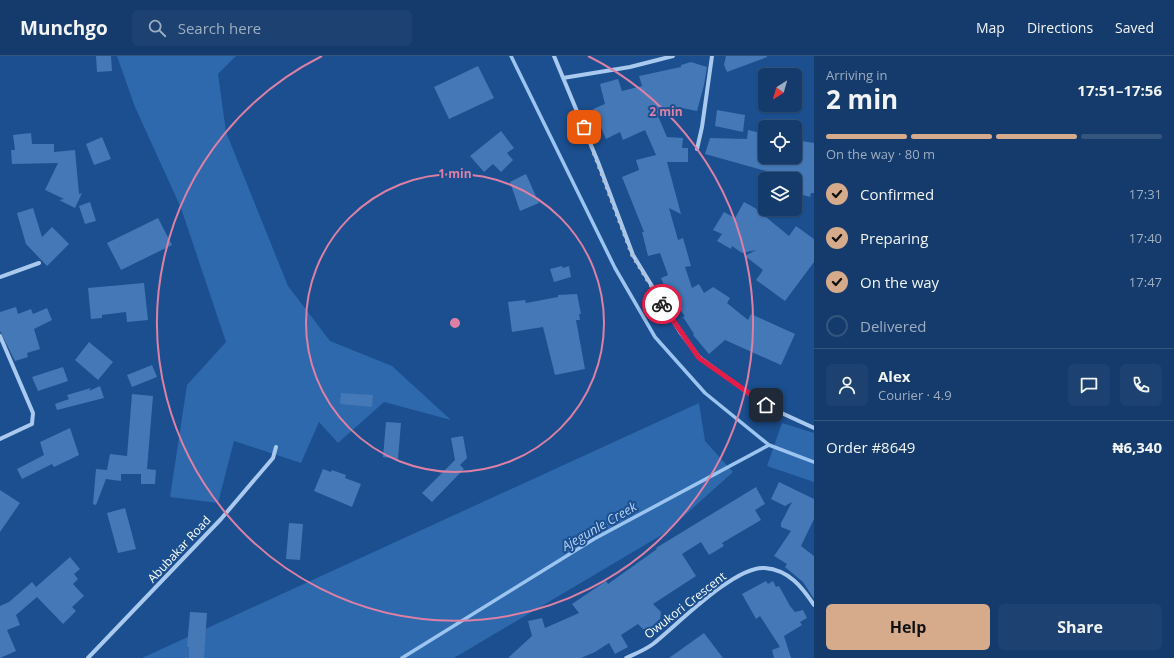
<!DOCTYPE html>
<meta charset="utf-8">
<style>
body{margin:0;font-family:"Open Sans",sans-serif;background:#1d4271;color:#f1f3f6;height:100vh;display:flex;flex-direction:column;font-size:15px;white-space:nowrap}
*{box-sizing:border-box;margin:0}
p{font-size:13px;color:#9dadc1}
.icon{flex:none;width:22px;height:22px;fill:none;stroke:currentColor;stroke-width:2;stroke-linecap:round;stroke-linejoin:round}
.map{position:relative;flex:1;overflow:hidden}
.details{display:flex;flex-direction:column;background:#143b6b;width:360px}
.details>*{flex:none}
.needle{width:26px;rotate:217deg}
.buttons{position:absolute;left:758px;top:12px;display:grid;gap:8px}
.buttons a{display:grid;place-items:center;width:44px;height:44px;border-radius:6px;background:#143b6b;box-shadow:0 1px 3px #0004,0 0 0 1px #33557e;font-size:20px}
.pin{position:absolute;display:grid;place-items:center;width:34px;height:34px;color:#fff;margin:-17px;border-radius:8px;box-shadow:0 2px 6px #0006}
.courier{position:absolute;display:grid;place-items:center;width:40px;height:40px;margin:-20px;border:3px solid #e11d48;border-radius:50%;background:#fff;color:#222;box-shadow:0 1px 5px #0007}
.overview em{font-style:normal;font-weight:700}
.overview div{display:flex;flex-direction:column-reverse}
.overview{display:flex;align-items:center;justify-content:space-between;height:68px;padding:0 12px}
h1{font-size:26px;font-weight:700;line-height:30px}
.bar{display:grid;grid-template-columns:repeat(4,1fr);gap:6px 4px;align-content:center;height:48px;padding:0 12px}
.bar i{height:5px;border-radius:3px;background:#33557e}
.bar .on{background:#d6ab8b}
.bar p{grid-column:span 4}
.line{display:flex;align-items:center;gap:10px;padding:0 12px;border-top:1px solid #33557e}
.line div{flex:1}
.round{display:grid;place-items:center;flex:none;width:42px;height:42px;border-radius:6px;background:#1d4271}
ol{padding:0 12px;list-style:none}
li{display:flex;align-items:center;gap:12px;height:44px}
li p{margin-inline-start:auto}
li .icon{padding:4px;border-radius:50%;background:#d6ab8b;color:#111;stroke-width:4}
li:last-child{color:#9dadc1}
li i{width:22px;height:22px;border:2px solid #33557e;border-radius:50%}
.action{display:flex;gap:8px;margin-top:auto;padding:8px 12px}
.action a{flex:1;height:46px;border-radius:6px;background:#d6ab8b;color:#111;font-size:16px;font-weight:700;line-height:46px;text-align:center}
.action a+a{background:#1d4271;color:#f1f3f6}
header{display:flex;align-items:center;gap:24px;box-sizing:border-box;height:56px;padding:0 20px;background:#143b6b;border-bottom:1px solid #33557e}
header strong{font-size:19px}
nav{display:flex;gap:22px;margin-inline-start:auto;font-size:14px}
.search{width:280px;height:36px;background:#1d4271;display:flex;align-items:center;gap:10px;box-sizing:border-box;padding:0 14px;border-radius:6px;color:#9dadc1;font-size:15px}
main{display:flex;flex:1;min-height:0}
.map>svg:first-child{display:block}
.green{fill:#2e69ad}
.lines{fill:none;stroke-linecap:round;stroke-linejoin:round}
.stream{stroke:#9cc4f0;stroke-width:3.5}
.building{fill:#4478b7}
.minor{stroke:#a9c9ee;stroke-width:4}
.done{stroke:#afc1d8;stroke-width:4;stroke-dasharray:0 7.2}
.route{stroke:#e11d48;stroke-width:5}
.ring{fill:none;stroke:#dd80a5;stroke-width:2}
.labels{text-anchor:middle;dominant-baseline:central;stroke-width:4;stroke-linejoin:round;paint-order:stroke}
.street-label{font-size:12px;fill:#fff;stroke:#1b4f8f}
.water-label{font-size:13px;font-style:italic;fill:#b5d3f5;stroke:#1b4f8f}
.centre{fill:#dd80a5;stroke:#1b4f8f;stroke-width:2}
.ring-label{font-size:12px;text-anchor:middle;font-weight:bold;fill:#dd80a5;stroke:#1b4f8f;stroke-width:4;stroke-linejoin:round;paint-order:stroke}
</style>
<header>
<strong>Munchgo</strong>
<div class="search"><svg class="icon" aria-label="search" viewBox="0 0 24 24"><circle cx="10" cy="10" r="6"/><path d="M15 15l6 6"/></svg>Search here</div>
<nav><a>Map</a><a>Directions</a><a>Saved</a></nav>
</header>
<main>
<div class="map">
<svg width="814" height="602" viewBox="0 0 814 602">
<rect width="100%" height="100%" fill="#1b4f8f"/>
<path class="green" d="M117,0H236L218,18L226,76L288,230L330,285L392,310L451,364L384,346L338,387L319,366L301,407L234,385L218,447L170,441L187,329L226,286L181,152L135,51Z
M699,347L705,385L733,416L665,477L454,602H142Z
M782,367L814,377V426L767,410Z"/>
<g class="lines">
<path class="stream" d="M511,0L615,212L655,281L705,337L769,389
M402,602L594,483L769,389L814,406"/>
</g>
<path class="building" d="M96,0H111L112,15L97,16Z
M726,0H767V1L727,16L724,9Z
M691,6L707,11L704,29L697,55L677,51L658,60L667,81L683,82L682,92H688V106H667L681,158L669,152L678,184L683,182L691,210L685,211L692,232L699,228L704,237L713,231L730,242L727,247L748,264L751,258L795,278L781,309L725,284L709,298L693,279L694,278L683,261L685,260L667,237L661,222L668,219L660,197L648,200L642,176H644L622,121L639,114L636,104L656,99L645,74L623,84L620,76L606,83L593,53L605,48L600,28L618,23L622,35L642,30L639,20L681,11V9Z
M478,10L494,42L449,63L434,31Z
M717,54L745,59L743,76L715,70Z
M748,74L765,78V101H795V84L814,87V137H811L810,141L796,137L798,129L795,128V123L705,98L710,82L747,83Z
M501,75L514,92L507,97L513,104L501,116L493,108L484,116L470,100Z
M31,77L32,88H54V96L75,94L79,138L82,137L75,152L59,144L64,143L45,134L58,107L12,108L11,94H15L13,79Z
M102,81L111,103L94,109L86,88Z
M526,118L539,147L520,155L510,126Z
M90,146L96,165L85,168L79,150Z
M744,146L755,152L789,180L796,170L814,183V206L785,245L756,224L763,214L745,200L756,194L742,197L732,190L731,193L717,185L722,178L713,174L724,156L735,162Z
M33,152L42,181L52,171L69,188L47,210L26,188L17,157Z
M158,162L172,189L121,214L107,187Z
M562,210L563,212L569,210L571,221L554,226L550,213Z
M144,227L148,264L127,266L126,256L102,259V262L91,263L88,232Z
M577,238L581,258H579L580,264H576L585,313L555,319L543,271L512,276L508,246L525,244L526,247L558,241V239Z
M16,251L18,258L31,253L33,258L47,252L52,264L34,273L40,293L27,297L28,301L15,305L0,275V256Z
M89,286L113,306L98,324L75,304Z
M152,309L157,321L132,331L127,319Z
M63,311L68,325L38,335L32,321Z
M100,330L104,342L57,354L55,348L69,343L67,339L91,332L89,335Z
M341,337L373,339L372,351L340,348Z
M132,338L153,340L147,413L156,414L155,428H141V418H121V425L106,423L96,449L93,448L96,413L107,414L110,398L127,400Z
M386,366L401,367L398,403L383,401Z
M70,372L79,399L54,411L52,408L22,423L17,413L44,399L40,386Z
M463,380L467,402L460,409L464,413L432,446L422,437L455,404L451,382Z
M323,413L331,416L332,414L346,419L345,422L361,428L352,451L314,435Z
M779,426L814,443V463L801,490L814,500V543L803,526L785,511L787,508L774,500L791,475L781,471V467L792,446L785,450L771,443Z
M756,431L765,448L755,454L761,464L722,487L724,490L709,499L701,486L682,498L696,520L653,548L661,556L660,563L649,573H643L638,568L621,579L628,591L615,598L609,587L595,596L581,602H508L532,580L528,565L542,562L545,572L579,557L572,548L606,525L608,528L657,493L656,492Z
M0,434L20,447L0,476Z
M125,452L136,493L118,497L107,457Z
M289,467L303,468L300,504L286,503Z
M70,501L80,513L74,518L78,523L73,528L84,540L72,551L76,555L63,568L37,541L16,559L20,569L7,574L16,595L0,602V550L9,546L32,526L36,531Z
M766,525L768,528L773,525L776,531L779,530L790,550L795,556L803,554L807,562L800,566L802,569L784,580L791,602H774L772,594L780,591L760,560L756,563L742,538Z
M190,556L207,557L204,602H189V591H187Z
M704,577L723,602H669Z"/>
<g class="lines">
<path class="minor" d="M554,0L598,106L633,199L680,276L699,301L748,337L775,354L814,372
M563,22L630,11L673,0
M697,93L702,71L712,0
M0,221L39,207
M0,280L33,357L32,368L0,383
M88,602L221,463L273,402L276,391
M626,602C635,598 645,594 653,588C676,570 735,509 765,512C789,514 802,531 814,549"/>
</g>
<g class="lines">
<path class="done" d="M584,71L632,199L662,248"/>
<path class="route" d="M662,248L699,302L766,349"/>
</g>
<g class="ring">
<circle cx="455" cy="267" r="149"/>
<path d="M588 0A298 298 0 1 1 322 0"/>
</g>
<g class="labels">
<g class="street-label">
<text transform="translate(179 493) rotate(-47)">Abubakar Road</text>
<text transform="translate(685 549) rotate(-38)">Owukori Crescent</text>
</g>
<g class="water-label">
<text transform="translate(599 470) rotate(-30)">Ajegunle Creek</text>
</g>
</g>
<circle cx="455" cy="267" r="6" class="centre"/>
<g class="ring-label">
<text x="666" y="60">2 min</text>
<text x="455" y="122">1 min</text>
</g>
</svg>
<div class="buttons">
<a><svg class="needle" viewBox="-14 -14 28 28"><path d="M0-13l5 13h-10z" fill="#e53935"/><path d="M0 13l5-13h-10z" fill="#9dadc1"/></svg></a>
<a><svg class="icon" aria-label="locate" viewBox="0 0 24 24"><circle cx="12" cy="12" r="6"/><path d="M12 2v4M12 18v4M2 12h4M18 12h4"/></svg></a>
<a><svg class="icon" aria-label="layers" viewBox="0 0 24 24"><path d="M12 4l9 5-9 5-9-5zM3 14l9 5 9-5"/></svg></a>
</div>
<div class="pin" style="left:584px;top:71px;background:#ea580c"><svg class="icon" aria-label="bag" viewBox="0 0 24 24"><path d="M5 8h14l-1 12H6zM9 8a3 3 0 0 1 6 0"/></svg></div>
<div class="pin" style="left:766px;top:349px;background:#1f2937"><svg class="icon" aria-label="home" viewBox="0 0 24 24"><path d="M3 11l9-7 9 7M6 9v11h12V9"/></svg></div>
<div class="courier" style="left:662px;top:248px"><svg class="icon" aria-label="bike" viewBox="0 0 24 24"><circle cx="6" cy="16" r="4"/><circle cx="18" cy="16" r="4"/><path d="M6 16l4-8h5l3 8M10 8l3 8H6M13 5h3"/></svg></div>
</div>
<section class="details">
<div class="overview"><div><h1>2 min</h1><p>Arriving in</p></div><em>17:51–17:56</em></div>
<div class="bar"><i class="on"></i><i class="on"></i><i class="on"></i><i></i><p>On the way · 80 m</p></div>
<ol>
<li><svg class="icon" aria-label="check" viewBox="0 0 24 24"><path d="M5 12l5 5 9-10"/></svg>Confirmed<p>17:31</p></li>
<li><svg class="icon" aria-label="check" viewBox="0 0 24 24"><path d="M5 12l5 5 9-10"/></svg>Preparing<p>17:40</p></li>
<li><svg class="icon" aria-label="check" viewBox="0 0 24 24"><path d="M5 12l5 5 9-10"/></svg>On the way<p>17:47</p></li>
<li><i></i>Delivered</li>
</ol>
<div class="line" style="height:72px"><a class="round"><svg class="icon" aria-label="person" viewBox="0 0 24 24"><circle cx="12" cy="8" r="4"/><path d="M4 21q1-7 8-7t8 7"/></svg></a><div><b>Alex</b><p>Courier · 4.9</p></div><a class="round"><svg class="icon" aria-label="chat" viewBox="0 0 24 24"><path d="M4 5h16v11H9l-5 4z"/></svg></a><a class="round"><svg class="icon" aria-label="phone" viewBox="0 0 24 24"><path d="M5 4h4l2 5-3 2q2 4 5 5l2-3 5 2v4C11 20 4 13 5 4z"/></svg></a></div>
<div class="line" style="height:52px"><div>Order #8649</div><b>₦6,340</b></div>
<div class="action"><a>Help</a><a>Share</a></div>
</section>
</main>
